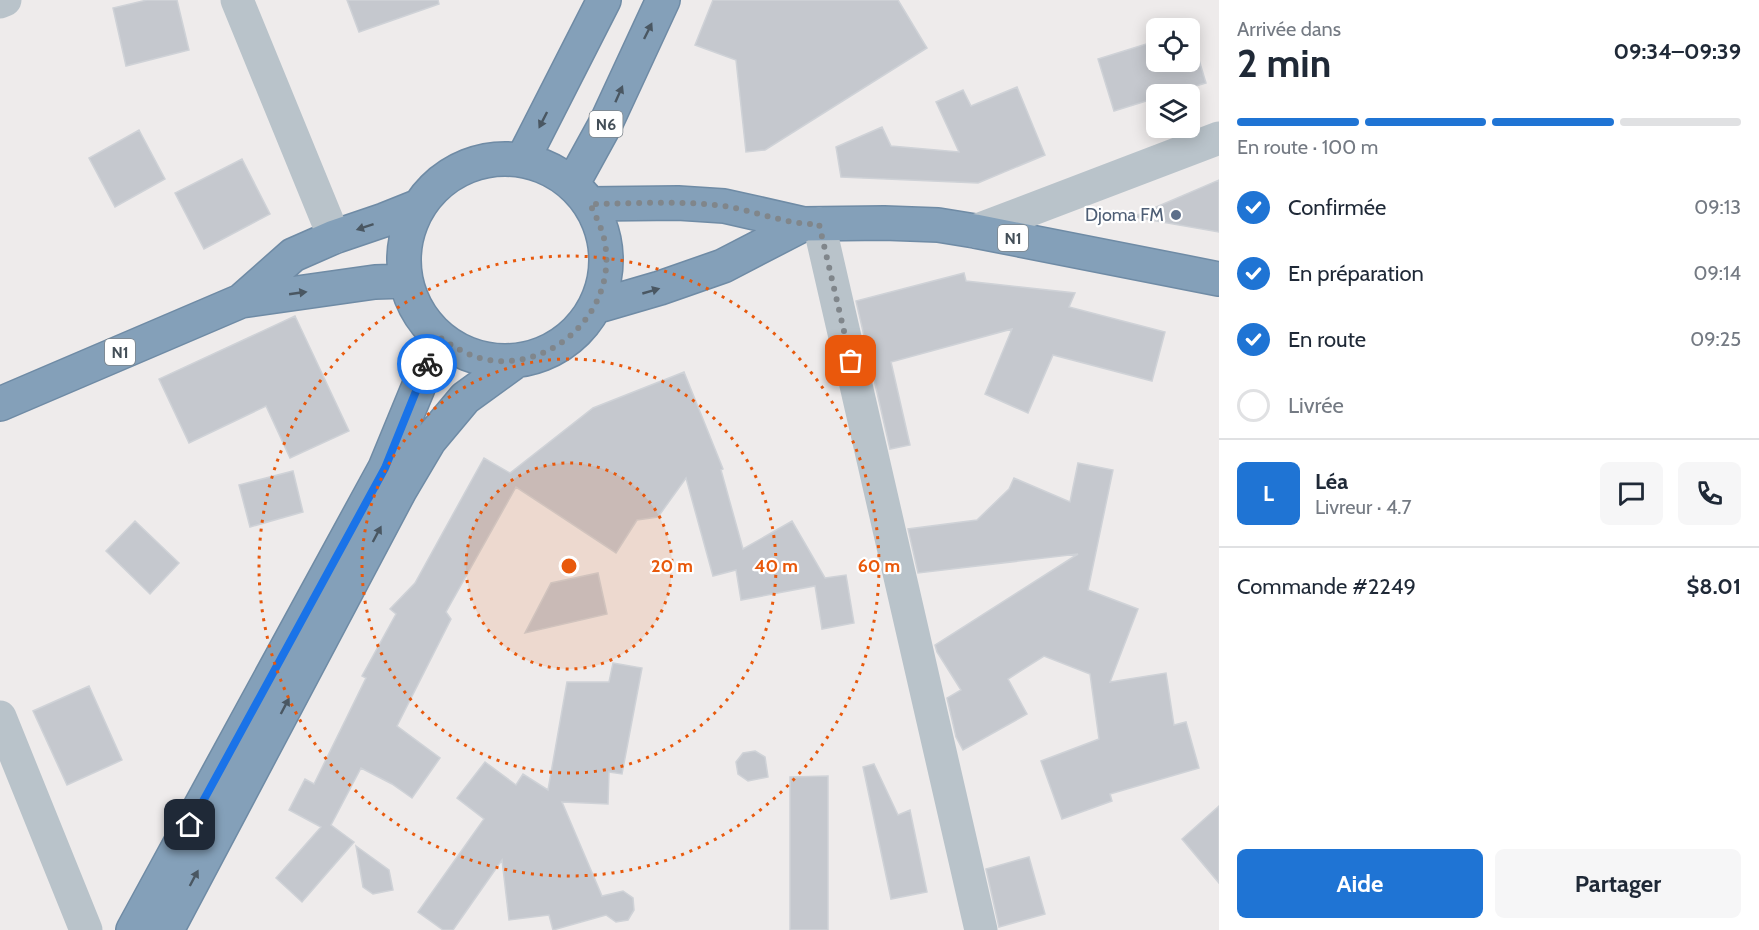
<!DOCTYPE html>
<html lang="fr">
<meta charset="utf-8">
<style>
body{margin:0;font-family:Cabin,sans-serif;background:#f6f6f7;color:#1f2937;height:100vh;display:flex;flex-direction:column;font-size:22px;white-space:nowrap}
*{box-sizing:border-box;margin:0}
p{font-size:20px;color:#747a83}
.icon{flex:none;width:33px;height:33px;fill:none;stroke:currentColor;stroke-width:2;stroke-linecap:round;stroke-linejoin:round}
.map{position:relative;flex:1;overflow:hidden}
.panel{display:flex;flex-direction:column;background:#fff;width:540px}
.panel>*{flex:none}
.controls{position:absolute;left:1146px;top:18px;display:grid;gap:12px}
.controls a{display:grid;place-items:center;width:54px;height:54px;border-radius:9px;background:#fff;box-shadow:0 3px 15px #0003;font-size:30px}
.pin{position:absolute;display:grid;place-items:center;width:51px;height:51px;color:#fff;margin:-26px;border-radius:12px;box-shadow:0 3px 9px #0006}
.courier{position:absolute;display:grid;place-items:center;width:60px;height:60px;margin:-30px;border:4px solid #1a73e8;border-radius:50%;background:#fff;color:#222;box-shadow:0 2px 8px #0007}
.overview em{font-style:normal;font-weight:800}
.overview div{display:flex;flex-direction:column-reverse}
.overview{display:flex;align-items:center;justify-content:space-between;height:102px;padding:0 18px}
h1{font-size:39px;font-weight:800;line-height:45px}
.bar{display:grid;grid-template-columns:repeat(4,1fr);gap:9px 6px;align-content:center;height:72px;padding:0 18px}
.bar i{height:8px;border-radius:4px;background:#e0e1e3}
.bar .active{background:#1f74d4}
.bar p{grid-column:span 4}
.line{display:flex;align-items:center;gap:15px;padding:0 18px;border-top:2px solid #e0e1e3}
.line div{flex:1}
.round{display:grid;place-items:center;flex:none;width:63px;height:63px;border-radius:9px;background:#f6f6f7}
ol{padding:0 18px;list-style:none}
li{display:flex;align-items:center;gap:18px;height:66px}
li p{margin-inline-start:auto}
li .icon{padding:6px;border-radius:50%;background:#1f74d4;color:#fff;stroke-width:4}
li:last-child{color:#747a83}
li i{width:33px;height:33px;border:3px solid #e0e1e3;border-radius:50%}
.cta{display:flex;gap:12px;margin-top:auto;padding:12px 18px}
.cta a{flex:1;height:69px;border-radius:9px;background:#1f74d4;color:#fff;font-size:24px;font-weight:800;line-height:69px;text-align:center}
.cta a+a{background:#f6f6f7;color:#1f2937}
main{display:flex;flex:1;min-height:0}
.map>svg:first-child{display:block}
.building{fill:#c5c8ce;stroke:#cfd2d7;stroke-width:1.5}
.lines{fill:none;stroke-linecap:round;stroke-linejoin:round}
.highway-casing{stroke:#6f8ba5;stroke-width:36}
.street{stroke:#b9c3ca;stroke-width:33}
.highway{stroke:#84a0b9;stroke-width:33}
.oneway{fill:#4a5762}
.done{stroke:#80868b;stroke-width:6;stroke-dasharray:0 10.8}
.route{stroke:#1a73e8;stroke-width:8}
.ring{fill:none;stroke:#e8590c;stroke-width:3;stroke-dasharray:3 6}
.service-dot{fill:#5c6f8a;stroke:#fff;stroke-width:2}
.labels{text-anchor:middle;dominant-baseline:central;stroke-width:4.5;stroke-linejoin:round;paint-order:stroke}
.shield{fill:#fff;stroke:#7c848a;stroke-width:1.5}
.shield-label{font-size:16px;font-weight:bold;fill:#444f58}
.service-label{font-size:18px;fill:#4e5e75;stroke:#fff;text-anchor:end}
.centre{fill:#e8590c;stroke:#fff;stroke-width:3}
.ring-label{font-size:18px;text-anchor:middle;font-weight:bold;fill:#e8590c;stroke:#fff;stroke-width:4.5;stroke-linejoin:round;paint-order:stroke}
</style>
<main>
<div class="map">
<svg width="1219" height="930" viewBox="0 0 1219 930">
<rect width="100%" height="100%" fill="#eeebeb"/>
<path class="building" d="M147,0H177L189,50L126,66L113,8Z
M347,0H438L439,4L359,32Z
M713,0H898L927,48L765,150L746,152L736,60L695,45Z
M1190,30L1206,83L1168,94H1156V98L1114,111L1098,59L1156,41V62H1190Z
M1017,87L1045,155L978,183L841,177L836,147L882,127L891,146L959,152L936,102L963,90L971,106Z
M139,130L165,179L115,207L89,158Z
M242,159L270,214L204,249L175,193Z
M1219,180V232L1133,217Z
M964,273L966,281L1075,293L1069,307L1165,332L1152,381L1053,355L1028,413L985,394L1012,329L891,362L910,445L890,449L856,301Z
M295,316L349,431L290,458L266,406L189,443L159,379Z
M684,372L723,469L721,470L743,549L792,521L825,578L846,575L854,623L822,629L815,586L741,600L736,570L713,576L686,478L658,517L637,520L616,553L516,487L446,612L451,619L397,726L440,758L412,798L392,784L361,768L331,825L354,842L302,902L276,878L321,827L289,810L305,779L314,784L366,678L362,676L396,614L390,609L415,583L484,458L510,473L593,408Z
M1078,463L1113,470L1088,590L1138,609L1110,682L1166,673L1174,725L1186,722L1199,768L1110,794L1112,801L1062,819L1041,761L1099,739L1090,674L1044,656L1008,679L1027,714L963,750L956,737L947,698L961,690L937,652L935,645L1078,554L918,573L908,529L977,520L1009,489L1014,478L1070,502Z
M293,471L303,512L250,527L239,485Z
M135,521L179,563L150,594L106,551Z
M598,573L607,614L525,633L551,583Z
M613,663L642,668L622,774L609,772L608,804L562,802L602,896L623,891L633,898L634,910L628,920L616,922L606,915L553,930L549,915L509,920L502,860L453,930H443L418,912L484,819L457,798L485,762L516,785L523,774L548,790L567,682H609Z
M89,686L122,760L67,785L33,711Z
M755,751L765,757L768,777L748,781L738,774L736,762L743,753Z
M874,764L898,815L910,810L927,892L891,899L863,767Z
M828,776V930H790V777Z
M1219,806V883L1182,839Z
M356,846L389,870L393,890L373,894L363,887Z
M1029,857L1045,914L999,927L986,869Z"/>
<g class="lines">
<g class="highway-casing">
<path id="highway" d="M523,159L604,0
M404 260a101 101 0 1 1 202 0a101 101 0 1 1-202 0Z
M573,183L606,123L663,0
M590,204L678,203L724,206L804,224L884,223L938,225L975,231L1219,279
M241,301L293,255L334,237L384,220L419,206
M595,307L660,288L723,266L804,224
M0,404L241,301L375,282L406,281
M133,930L385,468L439,337
M167,930L400,490L429,441L465,398L516,361"/>
</g>
<path class="street" d="M237,0L334,237
M0,2L5,0
M819,224L981,930
M975,231L1219,138
M0,717L86,930"/>
<use href="#highway" class="highway"/>
</g>
<defs><path id="oneway-solid" d="M-6-.8H1V-3.2L6.5 0L1 3.2V.8H-6Z" transform="scale(1.5)"/></defs>
<g class="oneway">
<use href="#oneway-solid" transform="translate(648 31) rotate(-64)"/>
<use href="#oneway-solid" transform="translate(619 94) rotate(-66)"/>
<use href="#oneway-solid" transform="translate(543 120) rotate(117)"/>
<use href="#oneway-solid" transform="translate(365 227) rotate(162)"/>
<use href="#oneway-solid" transform="translate(651 291) rotate(-16)"/>
<use href="#oneway-solid" transform="translate(298 293) rotate(-8)"/>
<use href="#oneway-solid" transform="translate(377 534) rotate(-62)"/>
<use href="#oneway-solid" transform="translate(285 706) rotate(-62)"/>
<use href="#oneway-solid" transform="translate(194 878) rotate(-62)"/>
</g>
<g class="lines">
<path class="done" d="M427,364L439,337C454,347 470,357 489,360C551,370 612,315 606,251C605,234 597,219 590,204C634,204 680,200 724,206C756,211 787,225 819,224L851,361"/>
<path class="route" d="M190,825L385,468L427,364"/>
</g>
<circle cx="569" cy="566" r="103" fill="#e8590c" fill-opacity=".12"/>
<g class="ring">
<circle cx="569" cy="566" r="103"/>
<circle cx="569" cy="566" r="207"/>
<circle cx="569" cy="566" r="310"/>
</g>
<circle class="service-dot" cx="1176" cy="215" r="6"/>
<g class="labels">
<g class="shield">
<rect x="589.5" y="111" width="33" height="26" rx="4.5"/>
<rect x="998" y="225" width="30" height="26" rx="4.5"/>
<rect x="105" y="339" width="30" height="26" rx="4.5"/>
</g>
<g class="shield-label">
<text x="606" y="124">N6</text>
<text x="1013" y="238">N1</text>
<text x="120" y="352">N1</text>
</g>
<g class="service-label">
<text x="1164" y="215">Djoma FM</text>
</g>
</g>
<circle cx="569" cy="566" r="9" class="centre"/>
<g class="ring-label">
<text x="672" y="572">20 m</text>
<text x="776" y="572">40 m</text>
<text x="879" y="572">60 m</text>
</g>
</svg>
<div class="controls">
<a><svg class="icon" aria-label="locate" viewBox="0 0 24 24"><circle cx="12" cy="12" r="6"/><path d="M12 2v4M12 18v4M2 12h4M18 12h4"/></svg></a>
<a><svg class="icon" aria-label="layers" viewBox="0 0 24 24"><path d="M12 4l9 5-9 5-9-5zM3 14l9 5 9-5"/></svg></a>
</div>
<div class="pin" style="left:851px;top:361px;background:#ea580c"><svg class="icon" aria-label="bag" viewBox="0 0 24 24"><path d="M5 8h14l-1 12H6zM9 8a3 3 0 0 1 6 0"/></svg></div>
<div class="pin" style="left:190px;top:825px;background:#1f2937"><svg class="icon" aria-label="home" viewBox="0 0 24 24"><path d="M3 11l9-7 9 7M6 9v11h12V9"/></svg></div>
<div class="courier" style="left:427px;top:364px"><svg class="icon" aria-label="bike" viewBox="0 0 24 24"><circle cx="6" cy="16" r="4"/><circle cx="18" cy="16" r="4"/><path d="M6 16l4-8h5l3 8M10 8l3 8H6M13 5h3"/></svg></div>
</div>
<section class="panel">
<div class="overview"><div><h1>2 min</h1><p>Arrivée dans</p></div><em>09:34–09:39</em></div>
<div class="bar"><i class="active"></i><i class="active"></i><i class="active"></i><i></i><p>En route · 100 m</p></div>
<ol>
<li><svg class="icon" aria-label="check" viewBox="0 0 24 24"><path d="M5 12l5 5 9-10"/></svg>Confirmée<p>09:13</p></li>
<li><svg class="icon" aria-label="check" viewBox="0 0 24 24"><path d="M5 12l5 5 9-10"/></svg>En préparation<p>09:14</p></li>
<li><svg class="icon" aria-label="check" viewBox="0 0 24 24"><path d="M5 12l5 5 9-10"/></svg>En route<p>09:25</p></li>
<li><i></i>Livrée</li>
</ol>
<div class="line" style="height:108px"><b class="round" style="background:#1f74d4;color:#fff">L</b><div><b>Léa</b><p>Livreur · 4.7</p></div><a class="round"><svg class="icon" aria-label="chat" viewBox="0 0 24 24"><path d="M4 5h16v11H9l-5 4z"/></svg></a><a class="round"><svg class="icon" aria-label="phone" viewBox="0 0 24 24"><path d="M5 4h4l2 5-3 2q2 4 5 5l2-3 5 2v4C11 20 4 13 5 4z"/></svg></a></div>
<div class="line" style="height:78px"><div>Commande #2249</div><b>$8.01</b></div>
<div class="cta"><a>Aide</a><a>Partager</a></div>
</section>
</main>
